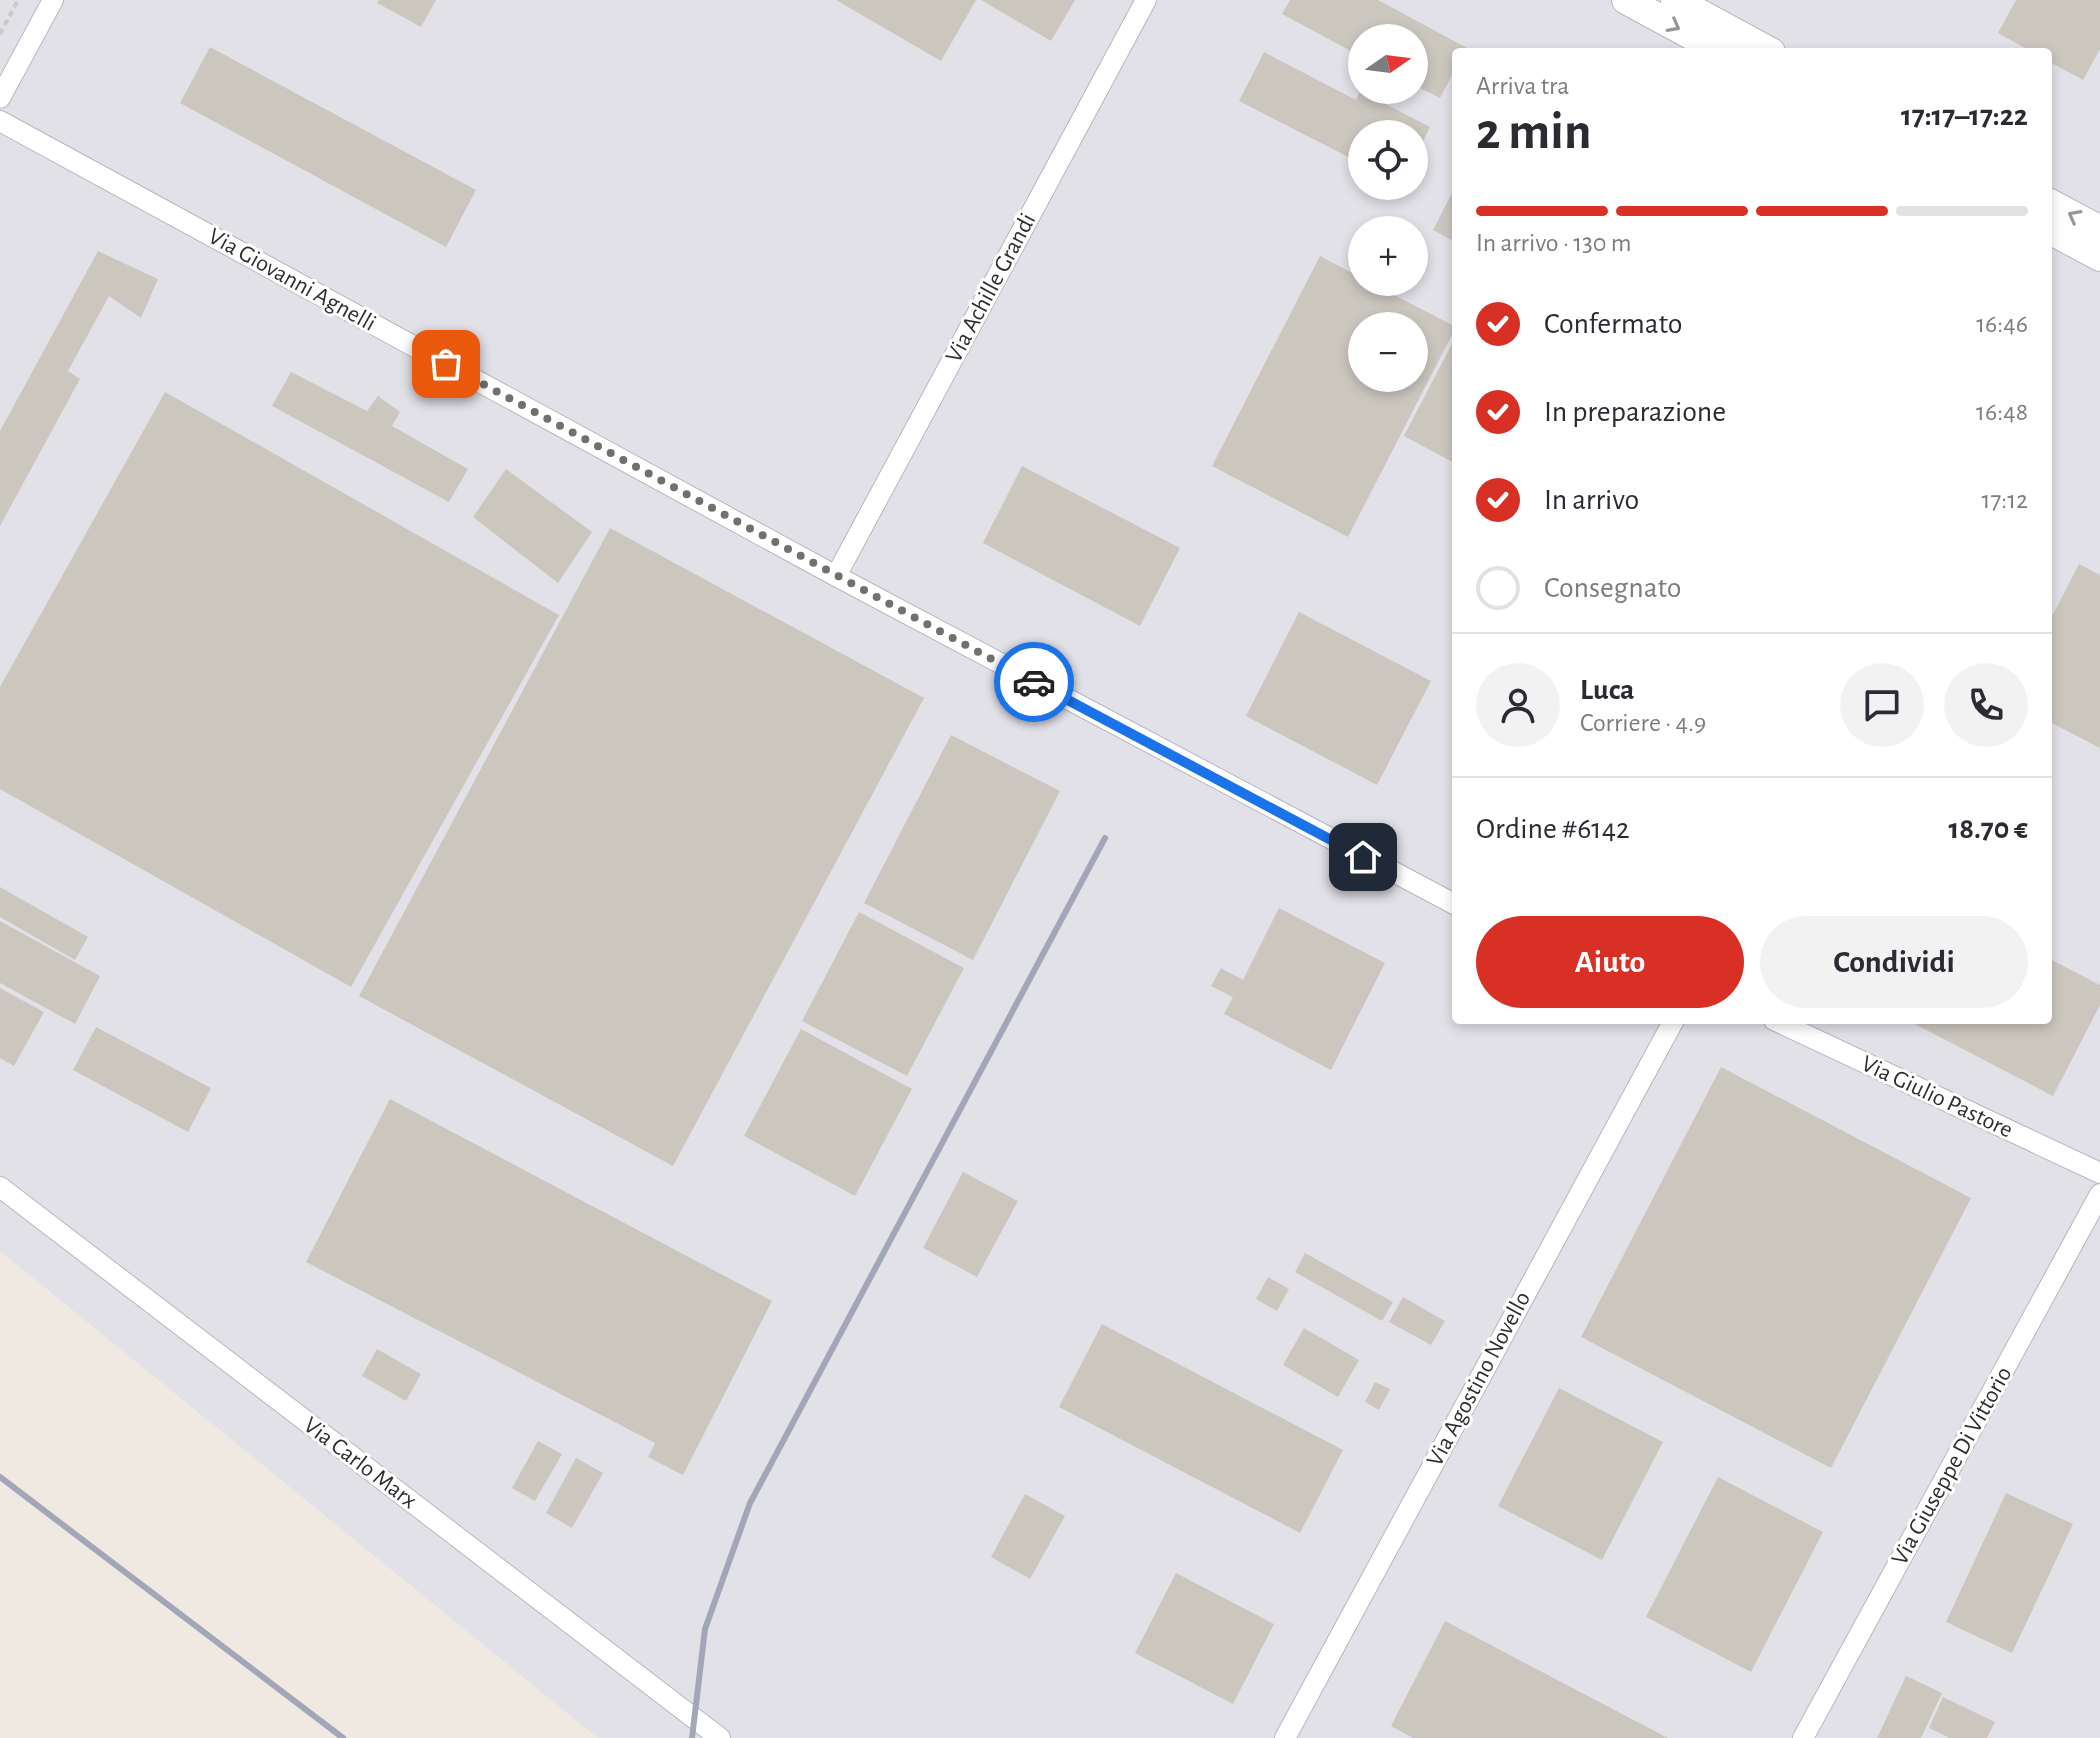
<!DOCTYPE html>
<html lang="it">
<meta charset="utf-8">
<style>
body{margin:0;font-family:"Alegreya Sans",sans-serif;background:#f2f2f3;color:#2b2b33;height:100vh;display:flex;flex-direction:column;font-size:30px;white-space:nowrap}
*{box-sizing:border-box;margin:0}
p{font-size:26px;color:#7c7c81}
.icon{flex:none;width:44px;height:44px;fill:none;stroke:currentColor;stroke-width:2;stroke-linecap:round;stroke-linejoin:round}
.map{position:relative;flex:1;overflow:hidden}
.panel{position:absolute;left:1452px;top:48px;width:600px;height:976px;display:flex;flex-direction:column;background:#fff;border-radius:8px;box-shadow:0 4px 12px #0003}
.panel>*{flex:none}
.needle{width:52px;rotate:76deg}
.fabs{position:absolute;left:1348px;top:24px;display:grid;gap:16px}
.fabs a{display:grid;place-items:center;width:80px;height:80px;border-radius:50%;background:#fff;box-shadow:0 4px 12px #0003;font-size:40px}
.pin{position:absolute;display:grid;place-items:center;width:68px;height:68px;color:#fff;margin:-34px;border-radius:16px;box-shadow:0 4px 12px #0006}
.courier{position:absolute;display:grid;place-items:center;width:80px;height:80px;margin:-40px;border:6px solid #1a73e8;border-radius:50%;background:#fff;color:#222;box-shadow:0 2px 10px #0007}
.head em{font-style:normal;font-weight:700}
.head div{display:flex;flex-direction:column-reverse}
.head{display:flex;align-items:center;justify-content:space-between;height:136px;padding:0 24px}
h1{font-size:52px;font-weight:700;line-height:60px}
.bar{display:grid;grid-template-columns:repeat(4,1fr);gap:12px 8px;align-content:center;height:96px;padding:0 24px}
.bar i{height:10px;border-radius:6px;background:#e1e1e2}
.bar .active{background:#d93025}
.bar p{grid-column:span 4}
.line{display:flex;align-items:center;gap:20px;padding:0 24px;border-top:2px solid #e1e1e2}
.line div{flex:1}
.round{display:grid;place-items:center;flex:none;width:84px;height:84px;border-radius:42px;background:#f2f2f3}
ol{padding:0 24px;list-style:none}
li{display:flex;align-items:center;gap:24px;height:88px}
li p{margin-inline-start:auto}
li .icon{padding:8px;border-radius:50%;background:#d93025;color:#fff;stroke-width:4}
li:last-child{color:#7c7c81}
li i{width:44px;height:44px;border:4px solid #e1e1e2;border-radius:50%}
.action{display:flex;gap:16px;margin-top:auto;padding:16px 24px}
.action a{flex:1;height:92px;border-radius:48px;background:#d93025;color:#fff;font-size:32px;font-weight:700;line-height:92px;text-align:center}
.action a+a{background:#f2f2f3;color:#2b2b33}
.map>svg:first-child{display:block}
.industrial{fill:#e3e1e8;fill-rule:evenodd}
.building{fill:#cbc7bf;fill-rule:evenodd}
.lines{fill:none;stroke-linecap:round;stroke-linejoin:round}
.street-casing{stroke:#b4b7c1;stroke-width:22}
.secondary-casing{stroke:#b4b7c1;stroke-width:30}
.path{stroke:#c9c9c9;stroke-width:4;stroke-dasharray:6 4;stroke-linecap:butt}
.street{stroke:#fff;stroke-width:20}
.secondary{stroke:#fff;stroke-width:28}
.rail{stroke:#a3a6b8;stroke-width:6}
.oneway{stroke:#969696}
.done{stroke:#726f6d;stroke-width:8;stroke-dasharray:0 14.4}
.route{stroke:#1a73e8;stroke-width:10}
.labels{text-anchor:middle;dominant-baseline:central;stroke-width:6;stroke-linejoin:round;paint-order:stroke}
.street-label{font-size:24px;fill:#2e2e2e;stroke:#fff}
</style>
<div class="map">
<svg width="2100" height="1738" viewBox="0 0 2100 1738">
<rect width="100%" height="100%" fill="#efe9e1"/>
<path class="industrial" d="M0,0H2100V1738H598L0,1251ZM1362,38H1414V90H1362ZM1456,52H2048V1020H1456ZM1362,134H1414V186H1362ZM1362,230H1414V282H1362ZM1362,326H1414V378H1362Z"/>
<path class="building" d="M379,0H436L421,27L377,3Z
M836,0H976L941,61Z
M981,0H1075L1051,41Z
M1290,0H1378L1467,48L1464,52H1456V68L1440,98L1414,85V38H1362V57L1282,14Z
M2016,0H2100V49L2083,80L2048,61V52H2032L1998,33Z
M210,47L476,190L446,247L180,103Z
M1264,52L1356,100L1360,91L1430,127L1414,159V134H1362V164L1239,101Z
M1456,185V243L1433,230Z
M98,251L158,279L141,318L109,296L68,371L80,379L0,526V431Z
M1320,256L1362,278V282H1369L1456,327L1348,537L1212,466ZM1362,326H1414V378H1362Z
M1456,336V464L1404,436Z
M291,372L367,411L378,396L400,412L392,426L468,469L449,502L272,406Z
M165,392L559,615L351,987L0,789V687Z
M1022,466L1180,548L1140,626L983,543Z
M506,469L592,532L558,583L473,517Z
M610,528L924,698L673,1166L359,996Z
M2079,564L2100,575V748L2048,721V624Z
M1299,612L1431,681L1377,785L1246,716Z
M951,735L1060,791L973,960L864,903Z
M0,887L88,937L75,960L0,917Z
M1279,908L1385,963L1331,1070L1224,1014L1233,997L1211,986L1221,968L1243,980Z
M859,912L964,968L907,1076L802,1021Z
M0,921L100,976L75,1024L0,983Z
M2048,958L2100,985V1005L2053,1096L1907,1020H2048Z
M0,988L44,1012L14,1066L0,1058Z
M96,1027L211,1088L188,1132L73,1070Z
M801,1029L912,1089L855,1196L744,1136Z
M1721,1067L1971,1198L1831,1468L1581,1337Z
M390,1099L772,1301L683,1475L648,1457L655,1443L306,1262Z
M963,1172L1018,1201L977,1277L923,1248Z
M1305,1253L1393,1302L1382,1321L1295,1272Z
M1268,1277L1289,1289L1277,1311L1256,1299Z
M1403,1297L1445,1321L1431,1345L1389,1322Z
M1102,1324L1343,1450L1300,1533L1059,1407Z
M1304,1328L1359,1360L1338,1397L1283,1365Z
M377,1349L421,1374L406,1401L362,1376Z
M1375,1382L1390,1389L1379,1410L1365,1402Z
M1559,1388L1663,1442L1602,1560L1498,1506Z
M538,1441L562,1454L535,1501L512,1488Z
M576,1458L603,1473L572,1528L546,1513Z
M1718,1477L1823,1532L1751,1672L1646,1617Z
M2006,1493L2073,1524L2012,1653L1946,1622Z
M1025,1494L1065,1516L1030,1579L991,1557Z
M1176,1573L1274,1624L1233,1704L1135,1653Z
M1445,1621L1668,1738H1413L1391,1726Z
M1906,1676L1942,1693L1921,1738H1877Z
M1943,1697L1995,1722L1987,1738H1950L1929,1728Z"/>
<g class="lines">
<g class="street-casing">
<path id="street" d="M0,98L53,0
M0,121L836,576L1456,905
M836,576L1146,0
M1774,1020L2100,1173
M0,1187L720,1738
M1285,1738L1674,1020
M1803,1738L2100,1194"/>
</g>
<g class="secondary-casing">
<path id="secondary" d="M1626,0L1722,52
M1675,0L1771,52
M2048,202L2100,230
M2048,229L2100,257"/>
</g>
<path class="path" d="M0,34L18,0"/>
<use href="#street" class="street"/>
<use href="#secondary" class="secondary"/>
<path class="rail" d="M0,1477L343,1738
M692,1738L705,1629L750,1503L1105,838"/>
</g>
<defs><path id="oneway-chevron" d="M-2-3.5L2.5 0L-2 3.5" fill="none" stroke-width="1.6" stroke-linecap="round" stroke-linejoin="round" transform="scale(2)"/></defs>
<g class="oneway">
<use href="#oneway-chevron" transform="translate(1674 26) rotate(28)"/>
<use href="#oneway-chevron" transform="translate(2074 216) rotate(-152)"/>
</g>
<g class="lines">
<path class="done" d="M446,364L1034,682"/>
<path class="route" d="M1034,682L1363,857"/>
</g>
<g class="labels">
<g class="street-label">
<text transform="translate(292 280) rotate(29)">Via Giovanni Agnelli</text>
<text transform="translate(991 288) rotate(-62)">Via Achille Grandi</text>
<text transform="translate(1937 1097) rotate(25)">Via Giulio Pastore</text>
<text transform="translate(1479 1379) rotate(-62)">Via Agostino Novello</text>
<text transform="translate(360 1463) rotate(37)">Via Carlo Marx</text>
<text transform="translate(1952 1466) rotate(-61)">Via Giuseppe Di Vittorio</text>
</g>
</g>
</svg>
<div class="fabs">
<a><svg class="needle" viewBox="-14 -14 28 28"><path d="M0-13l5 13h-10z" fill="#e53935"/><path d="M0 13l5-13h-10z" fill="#7c7c81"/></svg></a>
<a><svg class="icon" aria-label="locate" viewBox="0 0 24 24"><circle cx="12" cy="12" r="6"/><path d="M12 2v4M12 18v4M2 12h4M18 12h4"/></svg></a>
<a>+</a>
<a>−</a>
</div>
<div class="pin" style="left:446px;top:364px;background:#ea580c"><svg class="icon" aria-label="bag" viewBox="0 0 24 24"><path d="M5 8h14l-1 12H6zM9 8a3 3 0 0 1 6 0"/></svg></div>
<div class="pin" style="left:1363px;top:857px;background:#1f2937"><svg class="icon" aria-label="home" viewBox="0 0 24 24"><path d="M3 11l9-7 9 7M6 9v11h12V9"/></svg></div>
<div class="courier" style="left:1034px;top:682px"><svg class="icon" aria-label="car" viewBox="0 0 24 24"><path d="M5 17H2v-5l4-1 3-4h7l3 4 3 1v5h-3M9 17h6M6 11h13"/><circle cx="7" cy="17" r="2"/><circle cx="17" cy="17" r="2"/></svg></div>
<section class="panel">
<div class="head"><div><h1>2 min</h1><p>Arriva tra</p></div><em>17:17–17:22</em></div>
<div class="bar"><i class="active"></i><i class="active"></i><i class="active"></i><i></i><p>In arrivo · 130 m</p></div>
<ol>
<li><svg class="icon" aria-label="check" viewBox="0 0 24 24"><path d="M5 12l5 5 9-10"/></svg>Confermato<p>16:46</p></li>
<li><svg class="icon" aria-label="check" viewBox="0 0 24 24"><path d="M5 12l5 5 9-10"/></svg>In preparazione<p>16:48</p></li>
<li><svg class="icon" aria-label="check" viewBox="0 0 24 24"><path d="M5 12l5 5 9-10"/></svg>In arrivo<p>17:12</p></li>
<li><i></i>Consegnato</li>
</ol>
<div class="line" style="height:144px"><a class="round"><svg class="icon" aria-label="person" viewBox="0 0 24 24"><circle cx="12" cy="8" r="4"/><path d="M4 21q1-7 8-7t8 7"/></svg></a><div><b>Luca</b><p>Corriere · 4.9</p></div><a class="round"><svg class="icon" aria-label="chat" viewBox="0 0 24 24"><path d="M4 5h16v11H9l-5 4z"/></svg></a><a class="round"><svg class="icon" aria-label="phone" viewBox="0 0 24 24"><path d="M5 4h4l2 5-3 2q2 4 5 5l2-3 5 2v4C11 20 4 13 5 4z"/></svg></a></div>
<div class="line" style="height:104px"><div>Ordine #6142</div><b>18.70 €</b></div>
<div class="action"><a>Aiuto</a><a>Condividi</a></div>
</section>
</div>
